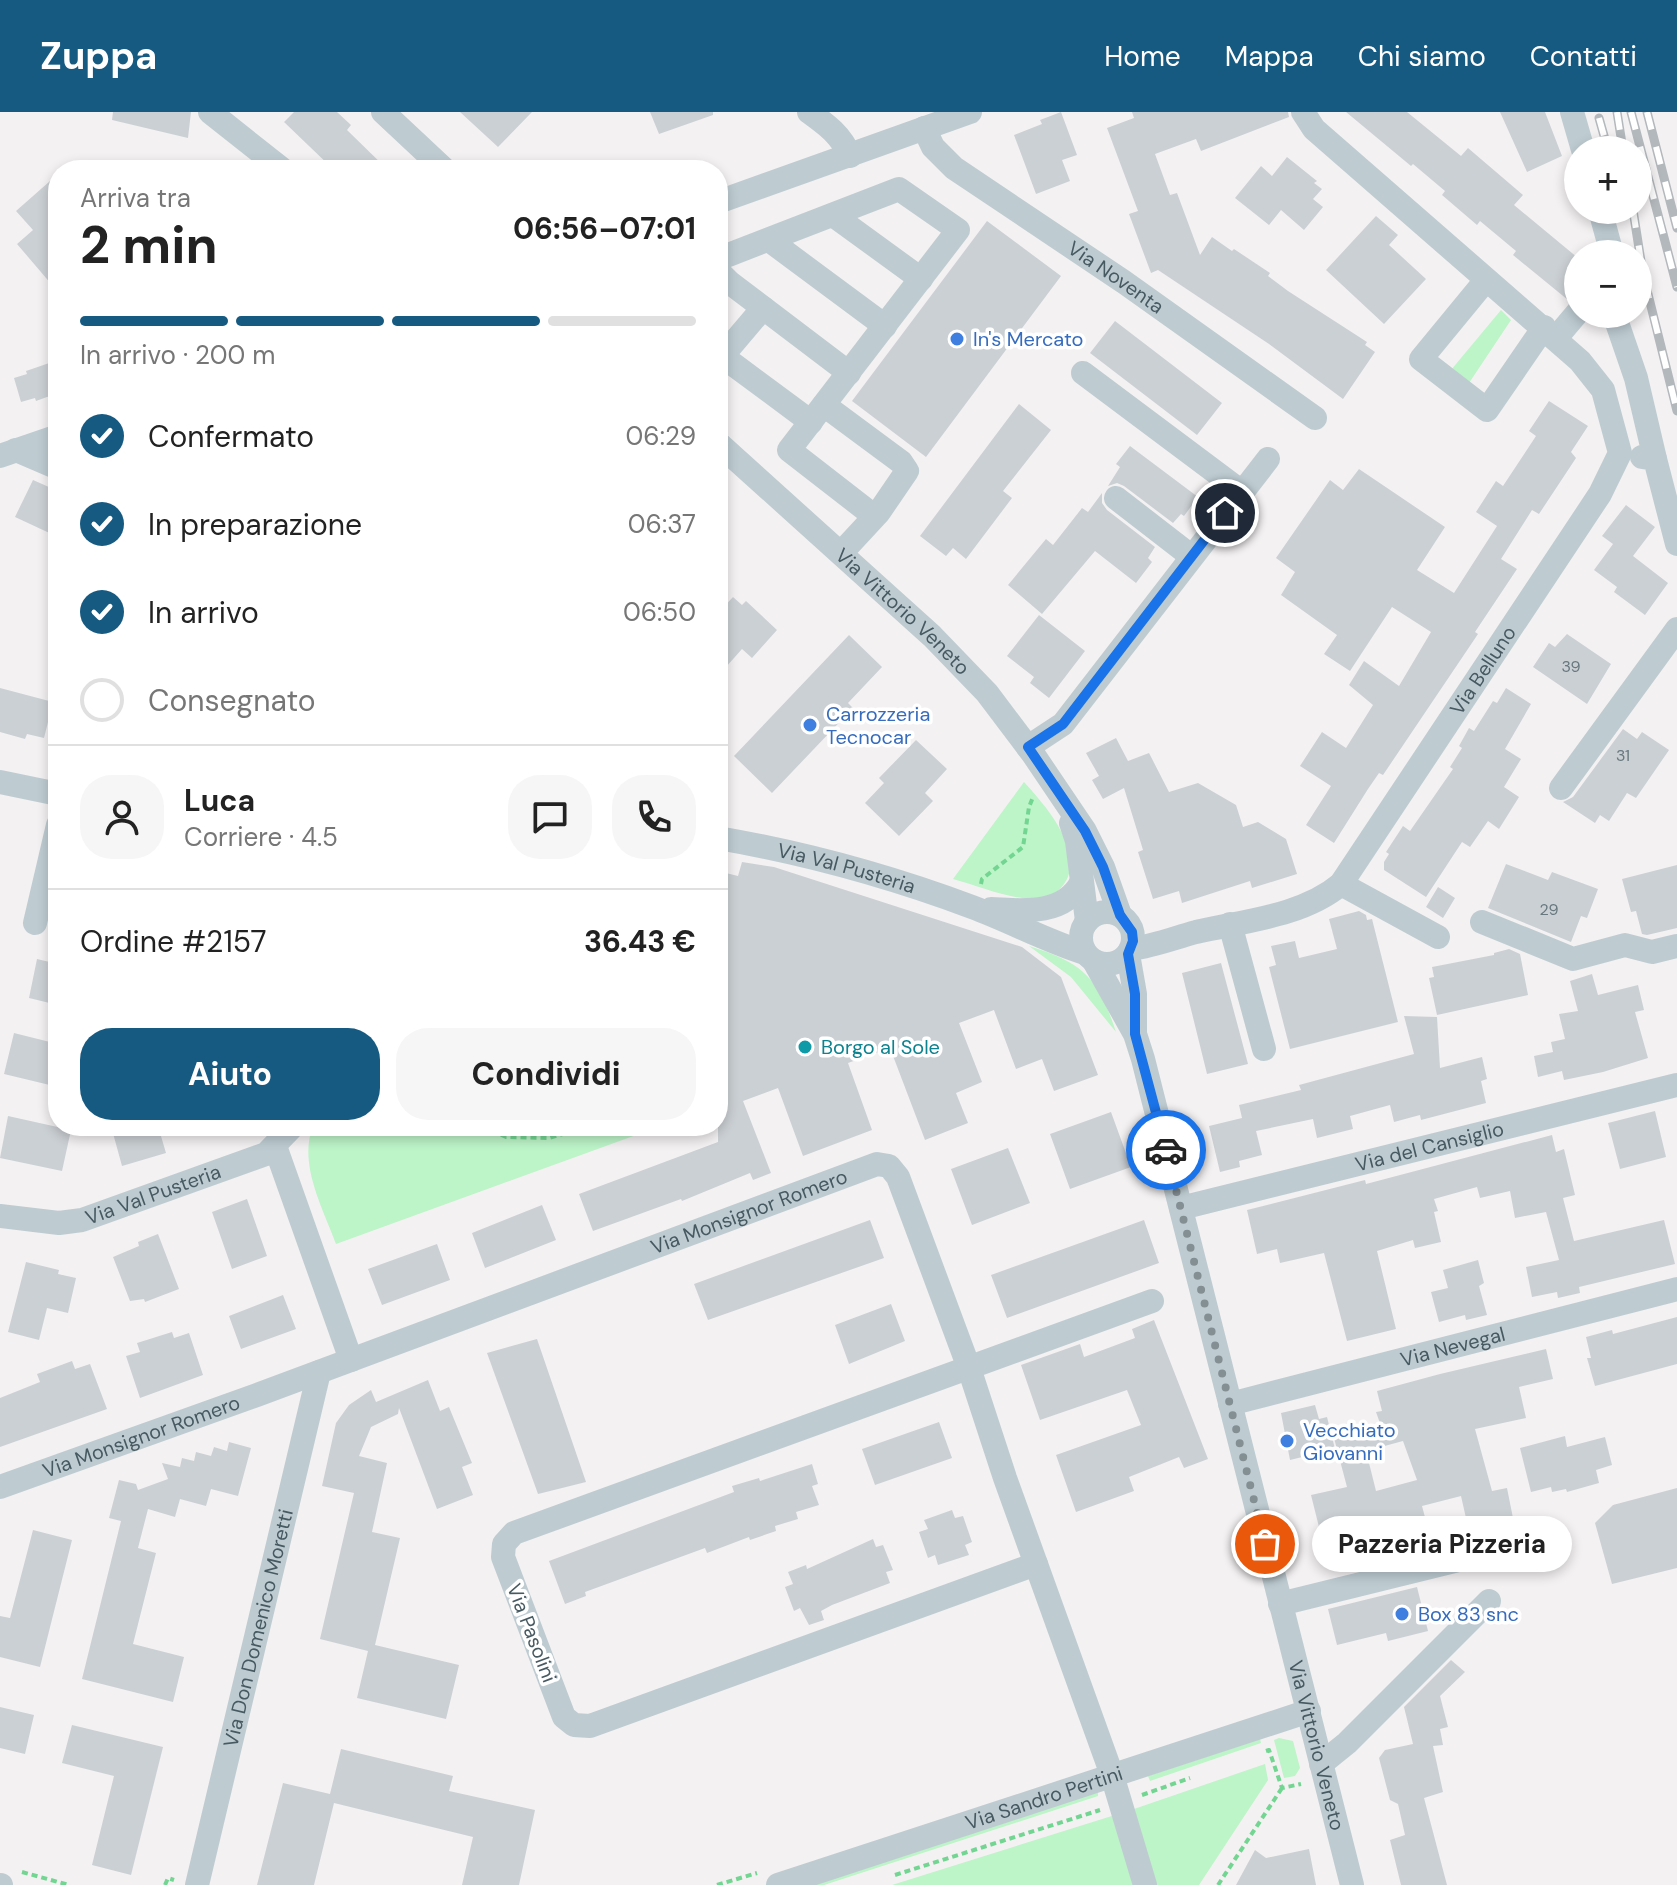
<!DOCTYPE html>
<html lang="it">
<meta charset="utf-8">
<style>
body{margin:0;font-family:"DM Sans",sans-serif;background:#f6f6f6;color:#222;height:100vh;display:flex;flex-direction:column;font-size:30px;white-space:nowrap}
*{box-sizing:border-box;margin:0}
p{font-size:26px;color:#767676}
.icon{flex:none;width:44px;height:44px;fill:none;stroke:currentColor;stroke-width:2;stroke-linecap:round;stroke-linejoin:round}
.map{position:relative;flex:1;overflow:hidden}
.sheet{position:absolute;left:48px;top:48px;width:680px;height:976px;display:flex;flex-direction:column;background:#fff;border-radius:32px;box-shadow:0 4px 12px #0003}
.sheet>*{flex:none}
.fabs{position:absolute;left:1564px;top:24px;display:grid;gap:16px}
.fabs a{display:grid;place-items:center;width:88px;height:88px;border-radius:50%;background:#fff;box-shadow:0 4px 12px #0003;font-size:40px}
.pin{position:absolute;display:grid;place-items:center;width:68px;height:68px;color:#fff;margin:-34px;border:4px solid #fff;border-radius:50%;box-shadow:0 2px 8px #0007}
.courier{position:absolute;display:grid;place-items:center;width:80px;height:80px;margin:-40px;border:6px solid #1a73e8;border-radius:50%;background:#fff;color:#222;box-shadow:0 2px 10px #0007}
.bubble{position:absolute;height:56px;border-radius:28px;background:#fff;box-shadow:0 4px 12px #0003;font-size:26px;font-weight:700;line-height:56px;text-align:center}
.overview em{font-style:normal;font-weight:700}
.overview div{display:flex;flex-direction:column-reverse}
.overview{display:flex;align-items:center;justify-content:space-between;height:136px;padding:0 32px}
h1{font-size:52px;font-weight:700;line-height:60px}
.bar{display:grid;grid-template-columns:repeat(4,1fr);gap:12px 8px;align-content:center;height:96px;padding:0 32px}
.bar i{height:10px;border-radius:6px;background:#e0e0e0}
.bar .active{background:#175a81}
.bar p{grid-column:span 4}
.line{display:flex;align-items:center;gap:20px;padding:0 32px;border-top:2px solid #e0e0e0}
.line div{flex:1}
.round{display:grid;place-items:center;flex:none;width:84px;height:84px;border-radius:32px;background:#f6f6f6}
ol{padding:0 32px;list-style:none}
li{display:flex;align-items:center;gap:24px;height:88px}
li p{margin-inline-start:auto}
li .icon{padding:8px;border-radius:50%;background:#175a81;color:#fff;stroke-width:4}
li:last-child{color:#767676}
li i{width:44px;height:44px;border:4px solid #e0e0e0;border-radius:50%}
.action{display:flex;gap:16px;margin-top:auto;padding:16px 32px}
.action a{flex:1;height:92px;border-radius:32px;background:#175a81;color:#fff;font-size:32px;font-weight:700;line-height:92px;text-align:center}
.action a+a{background:#f6f6f6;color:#222}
header{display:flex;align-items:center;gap:48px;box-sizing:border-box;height:112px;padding:0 40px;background:#175a81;color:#fff}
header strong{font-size:38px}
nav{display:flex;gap:44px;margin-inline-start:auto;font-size:28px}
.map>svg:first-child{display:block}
.green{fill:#bdf4c8}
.building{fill:#cbd0d4;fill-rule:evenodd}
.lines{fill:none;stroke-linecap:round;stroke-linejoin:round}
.path{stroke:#72d591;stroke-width:4;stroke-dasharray:6 4;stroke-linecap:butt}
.minor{stroke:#beccd2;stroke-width:24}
.rail-casing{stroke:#b3b8bc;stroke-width:9}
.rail{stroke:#fff;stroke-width:6;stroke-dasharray:18;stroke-linecap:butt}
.done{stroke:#848f94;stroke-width:8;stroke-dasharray:0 14.4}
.route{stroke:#1a73e8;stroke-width:10}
.shop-dot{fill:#3f7fe0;stroke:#fff;stroke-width:3}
.culture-dot{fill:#0f9aa8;stroke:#fff;stroke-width:3}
.labels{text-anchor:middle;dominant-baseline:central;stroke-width:7;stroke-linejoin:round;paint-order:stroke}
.number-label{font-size:16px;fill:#68787e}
.street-label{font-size:20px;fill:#475a61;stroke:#fff}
.shop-label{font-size:20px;fill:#366cbe;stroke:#fff;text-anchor:start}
.culture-label{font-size:20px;fill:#0d838f;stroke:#fff;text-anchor:start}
</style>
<header>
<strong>Zuppa</strong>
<nav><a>Home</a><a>Mappa</a><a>Chi siamo</a><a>Contatti</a></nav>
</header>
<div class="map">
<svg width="1677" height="1773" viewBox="0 0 1677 1773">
<rect width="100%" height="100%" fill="#f4f1f2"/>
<path class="green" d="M1501,198L1511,208L1469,271L1451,258Z
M1024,670C1044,692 1087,740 1064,772C1057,781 1049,787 1038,787C1011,788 979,774 953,767Z
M1029,834C1084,851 1098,866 1116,920L1071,865Z
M313,1014H661L336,1132C323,1096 298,1052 313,1014Z
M1279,1626L1293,1629L1300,1656L1295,1664L1284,1666L1274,1628Z
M1260,1627L1261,1631L1150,1669L1148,1664Z
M1265,1652L1268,1668L1199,1773H1155L1134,1697Z
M1098,1679V1684L824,1773H811Z
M1115,1703L1137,1773H892Z"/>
<path class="building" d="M113,0H191L188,26L112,8Z
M294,0H337L351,13L347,18L388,58H334L284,10Z
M460,0H532L498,35Z
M650,0H713V3L659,22Z
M1061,0L1077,43L1062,48L1070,69L1036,82L1014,23L1042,12L1040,8Z
M1132,0H1288L1289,5L1201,39L1196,27L1155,42L1170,83L1177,81L1200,143L1212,125L1232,139L1234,137L1270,161L1268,164L1288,179L1367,230L1365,233L1375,240L1343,287L1269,232L1158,158L1151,161L1129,102L1138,99L1107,16L1134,6Z
M1346,0H1407L1461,44L1468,36L1523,83L1514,93L1578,146V176L1568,188L1513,143L1516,139L1480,109L1477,113L1442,83L1445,79L1413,52L1411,54Z
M1500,0H1545L1562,44L1527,60Z
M1287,45L1317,69L1314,71L1322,77L1313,87L1323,95L1304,118L1281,98L1269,113L1235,86L1261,54L1272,64Z
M58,62V180L17,132L33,118L16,99Z
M1376,104L1398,123L1389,133L1426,167L1384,212L1326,158Z
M987,109L1061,164L926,345L852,289Z
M1115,209L1222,291L1197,323L1090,241Z
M58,248V281L36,289L35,286L21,290L14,266L27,262L26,259Z
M1549,289L1588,314L1571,340L1576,346L1539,402L1532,398L1501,447L1517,457L1475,520L1478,522L1383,663L1379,661L1368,677L1334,731L1306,713L1331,674L1300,654L1322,620L1346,636L1373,593L1349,573L1364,549L1399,574L1431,520L1392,495L1350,559L1324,542L1337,523L1281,483L1295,460L1276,446L1330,368L1343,378L1359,357L1445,415L1417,458L1454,481L1497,414L1476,400L1496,369L1503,374L1536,324L1529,319Z
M1019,292L1051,318L1003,379L1012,386L966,447L953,436L946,444L920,424Z
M1130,334L1198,385L1184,404L1181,402L1173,411L1124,374L1117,371L1108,374L1120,355L1116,352Z
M33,368L58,379V425L15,405Z
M1102,381V391L1107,398L1155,435L1148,446L1152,450L1136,471L1095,439L1042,502L1008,473L1046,427L1053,433L1082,396L1088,400Z
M1626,393L1655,415L1633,444L1668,471L1645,503L1614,480L1617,475L1594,458L1613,432L1602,424Z
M733,485L742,493L746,489L777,518L752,546L742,537L718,564V501Z
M1039,503L1085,539L1049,586L1030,571L1034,565L1007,544Z
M1567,522L1611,552L1587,592L1533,555L1549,531L1555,535Z
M849,523L882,555L848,591L853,596L772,681L734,644Z
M0,576L53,590L44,626L27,622L25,627L0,620Z
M1506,576L1531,592L1505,637L1521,647L1504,675L1519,685L1499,717L1488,709L1470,735L1462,730L1426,785L1384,758V750L1389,742L1386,740L1403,714L1410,719L1453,657L1450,655L1462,636L1459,634L1469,616L1474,619L1493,589L1497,591Z
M1623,617L1637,627L1642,620L1669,638L1636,686L1627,681L1609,709L1600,703L1595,711L1563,690L1573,685Z
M1116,626L1128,649L1149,641L1169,680L1198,671L1236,693L1243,715L1258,710L1286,727L1297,762L1252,776L1250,769L1182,791L1179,779L1153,787L1138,740L1143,738L1124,676L1103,687L1092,668L1099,664L1086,641Z
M916,628L947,657L925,681L933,689L899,724L865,691L884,671L879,666Z
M742,750L774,755L1022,835L1061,865L1098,963L1054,979L1042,947L1016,957L994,898L959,911L982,970L956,981L968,1011L925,1028L890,936L848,951L872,1018L803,1044L778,976L743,989L771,1061L753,1068L750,1061L682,1089L681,1087L593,1119L579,1082L718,1030V845L726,815L718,814V759L738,764Z
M1506,752L1548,768L1552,760L1598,777L1587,806L1581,804L1571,830L1488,796Z
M1677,753V816L1647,823L1642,822L1636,799L1631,800L1622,767Z
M1438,775L1455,786L1443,806L1426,795Z
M1359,799L1366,803L1367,808L1372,807L1398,910L1290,937L1269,855L1276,853L1271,834L1295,829L1299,846L1337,837L1329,807Z
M1509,837L1520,842L1528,883L1437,903L1429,866L1434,865L1432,855L1494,843V841Z
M37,847L58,852V893L29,886Z
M1221,851L1248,952L1207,962L1182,861Z
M1592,862L1598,883L1638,873L1644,898L1635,900L1648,946L1603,960L1564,968L1562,959L1538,965L1534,944L1553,940L1551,930L1565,927L1559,902L1578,899L1570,869Z
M1404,904L1437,905L1440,956L1482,945L1487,967L1481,969L1486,991L1421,1008L1420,1003L1394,1010L1390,993L1350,1004L1353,1017L1317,1026L1313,1007L1256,1019L1262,1043L1239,1049L1240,1055L1220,1060L1209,1014L1242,1006L1239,993L1301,978L1299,973L1414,942Z
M14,921L58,932V975L4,962Z
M1655,999L1666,1045L1620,1057L1608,1011Z
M1111,1000L1131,1055L1070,1077L1050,1022Z
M8,1004L71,1018L62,1059L0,1046Z
M111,1014H158L166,1041L122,1054Z
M1552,1023L1556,1040L1564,1037L1575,1083L1563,1086L1574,1129L1664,1108L1675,1152L1579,1175L1580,1181L1558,1186L1557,1180L1532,1185L1526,1155L1559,1148L1546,1100L1515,1106L1510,1079L1480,1086L1477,1075L1434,1087L1438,1099L1434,1100L1441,1130L1415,1136L1413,1128L1377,1139L1396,1217L1347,1229L1324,1141L1280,1151L1277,1137L1257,1142L1247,1098L1365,1068L1366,1072Z
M1008,1036L1030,1091L972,1113L951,1057Z
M247,1087L267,1144L232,1157L212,1100Z
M542,1093L556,1128L485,1156L472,1121Z
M870,1108L884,1146L708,1208L694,1172Z
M1144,1108L1159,1151L1007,1206L991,1163Z
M158,1122L179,1177L145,1190L144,1187L130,1189L113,1145L139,1134L138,1130Z
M437,1132L450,1168L382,1193L368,1157Z
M1478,1148L1484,1171L1479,1174L1487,1203L1466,1208L1465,1203L1439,1210L1431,1180L1448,1176L1443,1158Z
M26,1150L59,1158L58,1162L76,1166L68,1201L47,1196L39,1228L8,1220Z
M283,1183L296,1217L241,1237L229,1204Z
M891,1192L905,1229L849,1252L835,1213Z
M1677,1205V1252L1595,1274L1587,1246H1591L1586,1225L1612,1218L1613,1222Z
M1154,1208L1208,1347L1184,1356L1179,1345L1129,1365L1134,1379L1076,1400L1056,1343L1141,1313L1127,1278L1040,1308L1021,1253L1080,1232L1084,1245L1135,1226L1132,1217Z
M172,1220L174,1226L189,1221L203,1263L140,1286L126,1244L140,1240L137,1231Z
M537,1227L586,1370L538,1382L487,1241Z
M1546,1237L1553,1267L1519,1275L1526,1306L1475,1317L1492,1379L1507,1376L1514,1411L1494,1415L1492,1409L1468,1415L1461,1384L1422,1394L1430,1424L1370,1439L1371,1444L1329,1455L1311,1383L1347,1375L1334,1326L1381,1314L1376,1300L1382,1299L1377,1279L1440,1262ZM1403,1329L1417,1368L1376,1379L1366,1339Z
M72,1249L75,1257L90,1252L107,1297L0,1335V1286L40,1270L37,1262Z
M428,1268L440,1299L449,1295L472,1351L462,1355L473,1383L437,1397L399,1296L398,1302L371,1315L359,1344L387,1351L372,1420L400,1426L375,1533L459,1553L446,1607L357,1586L368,1539L320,1527L354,1381L322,1374L336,1311L349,1293L371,1278L376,1290Z
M1315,1293L1319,1307L1327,1305L1335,1337L1290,1348L1281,1301Z
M939,1310L952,1346L875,1373L862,1337Z
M1565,1324L1567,1335L1605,1325L1612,1353L1596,1358L1599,1371L1567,1380L1566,1377L1552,1380L1551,1375L1531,1380L1520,1336Z
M229,1330L251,1336L238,1384L211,1377L206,1394L180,1387L175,1405L148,1397L138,1436L156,1441L133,1532L184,1545L173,1590L82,1567L121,1409L109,1406L119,1368L136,1372L138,1378L168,1367L162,1351L180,1355L182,1346L194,1349L196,1340L211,1344L214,1335L227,1339Z
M812,1352L818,1372L812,1374L819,1393L796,1400L798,1407L775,1414L776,1419L750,1428L749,1425L707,1441L705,1436L585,1480L586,1484L565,1492L549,1449L734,1380L732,1374L759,1366L760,1369Z
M1677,1376V1456L1612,1472L1595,1411L1613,1393Z
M952,1398L955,1406L963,1404L972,1430L965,1433L969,1443L938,1453L935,1443L928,1446L919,1420L928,1417L924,1408Z
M33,1418L72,1428L40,1555L0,1545V1504L10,1506Z
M873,1427L876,1435L883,1433L893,1458L886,1460L890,1471L832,1493L821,1499L824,1508L809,1513L800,1496L794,1499L785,1475L793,1472L788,1460L806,1453L807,1457Z
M1417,1475L1428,1519L1388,1529L1386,1521L1337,1533L1328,1497Z
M1451,1548L1465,1560L1440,1584L1448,1615L1440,1617L1443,1633L1433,1634L1443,1680L1424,1686L1447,1773H1401L1390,1728L1405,1723L1398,1692L1390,1688L1379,1646L1385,1638L1413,1632L1404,1595Z
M0,1595L34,1603L25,1642L0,1636Z
M72,1613L163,1635L131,1763L92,1753L114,1664L62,1651Z
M341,1637L453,1664L449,1679L535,1698L519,1773H462L473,1725L334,1691L314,1773H257L283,1671L330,1682Z
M1309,1737L1316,1773H1236L1255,1738L1266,1746Z"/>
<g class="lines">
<path class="path" d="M981,772L982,767L1023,735L1029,695L1033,685
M483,1014L506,1025L549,1026L584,1016L616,1021L644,1019L648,1014
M1266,1639L1269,1638L1282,1676L1301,1672
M1142,1683L1190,1666
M22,1760L69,1773
M895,1763L1100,1698
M165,1773L168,1766L174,1768
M717,1773L757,1761
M1218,1773L1282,1676"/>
<g class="minor">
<path d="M210,0L283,58"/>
<path d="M383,0L445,58"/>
<path d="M809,0C827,13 841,23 850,44"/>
<path d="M1572,0L1583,38"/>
<path id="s1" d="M924,16L933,35L954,56L1124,170L1315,306"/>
<path d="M718,90L970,0"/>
<path d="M1600,98L1612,142"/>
<path d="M833,103L921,167"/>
<path d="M769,128L885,214"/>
<path d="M718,147L899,77L958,118L789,338L874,404"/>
<path d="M718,159L729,170L849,261"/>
<path d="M1486,168L1421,247L1487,298L1544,215"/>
<path d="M1614,202L1636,266L1655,347"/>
<path d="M1556,226L1578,200"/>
<path d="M722,244L811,310"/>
<path d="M718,249L763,196"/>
<path d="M1083,261L1242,380"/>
<path d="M824,293L901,350L907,359L879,400L842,440"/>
<path id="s2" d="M718,331L932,524L987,581L1033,642L1085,719L1103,755L1120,803"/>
<path d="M16,338L58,356"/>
<path d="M0,344L58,324"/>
<path d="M1642,345L1655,347L1677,432"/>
<path d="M1116,386L1191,444"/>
<path d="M1028,635L1063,612L1268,347"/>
<path d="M0,670L58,682"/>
<path d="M1561,676L1677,517"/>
<path d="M1071,711L1077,729L1087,809"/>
<path id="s3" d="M718,726C805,741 889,764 972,795C1010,809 1046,829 1085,841"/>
<path d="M1341,772L1438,825"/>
<path d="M991,797C1024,799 1064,803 1081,771"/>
<circle cx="1107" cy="826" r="26"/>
<path d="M1482,810L1573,847L1625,833L1652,840L1677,834"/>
<path d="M35,811L58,713"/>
<path d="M1230,812L1264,937"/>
<path id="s4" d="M1131,837C1154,834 1174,826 1196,820C1244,809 1303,804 1341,772L1600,382L1620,341L1603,278L1580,249L1314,17L1303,0"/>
<path d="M1128,842L1135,882V920"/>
<path id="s5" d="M1094,849L1135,922L1143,947L1352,1773"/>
<path d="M275,1034L351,1248"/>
<path id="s6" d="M1181,1096L1677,973"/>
<path id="s7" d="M0,1104L59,1111L82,1108L266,1042L293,1014"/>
<path id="s8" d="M1230,1292L1677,1177"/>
<path id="s9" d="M0,1375L257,1283L877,1052L889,1054L898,1065L969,1256L1005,1366L1112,1663L1145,1773"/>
<path d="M1036,1452L590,1614L574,1613L564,1605L503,1445L504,1432L514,1421L1152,1189"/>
<path d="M1280,1492L1548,1426"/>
<path d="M1321,1652L1347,1631L1489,1489"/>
<path d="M0,1773H1"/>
<path id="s10" d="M197,1773L319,1260"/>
<path id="s11" d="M778,1773L1309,1599"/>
</g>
<g class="rail-casing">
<path id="rail" d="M1617,0L1623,38
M1631,0L1677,175
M1647,0L1677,116
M1599,6L1608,38
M1633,98L1643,162L1677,299"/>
</g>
<use href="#rail" class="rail"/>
</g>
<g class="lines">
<path class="done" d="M1166,1038L1265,1432"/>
<path class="route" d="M1166,1038L1135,922V882L1128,842L1133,829L1132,820L1120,803L1103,755L1085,719L1028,635L1063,612L1225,401"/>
</g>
<g class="shop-dot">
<circle cx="957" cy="227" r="8"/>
<circle cx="810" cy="613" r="8"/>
<circle cx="1287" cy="1329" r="8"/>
<circle cx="1402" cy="1502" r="8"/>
</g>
<circle class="culture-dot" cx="805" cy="935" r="8"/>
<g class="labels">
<g class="number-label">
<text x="1571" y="554">39</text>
<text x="1623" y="643">31</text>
<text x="1549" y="797">29</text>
</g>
<g class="street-label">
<text stroke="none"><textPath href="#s1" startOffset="246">Via Noventa</textPath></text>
<text stroke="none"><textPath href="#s2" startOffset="250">Via Vittorio Veneto</textPath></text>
<text stroke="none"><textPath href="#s4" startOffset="478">Via Belluno</textPath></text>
<text stroke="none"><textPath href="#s3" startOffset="132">Via Val Pusteria</textPath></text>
<text stroke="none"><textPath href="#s6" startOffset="256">Via del Cansiglio</textPath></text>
<text stroke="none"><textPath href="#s7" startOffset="158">Via Val Pusteria</textPath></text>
<text stroke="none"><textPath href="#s9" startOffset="798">Via Monsignor Romero</textPath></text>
<text stroke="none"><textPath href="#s8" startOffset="230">Via Nevegal</textPath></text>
<text stroke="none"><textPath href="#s9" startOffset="150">Via Monsignor Romero</textPath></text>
<text stroke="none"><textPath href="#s10" startOffset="264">Via Don Domenico Moretti</textPath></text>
<text transform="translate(532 1521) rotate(69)">Via Pasolini</text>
<text stroke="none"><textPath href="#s5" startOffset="818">Via Vittorio Veneto</textPath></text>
<text stroke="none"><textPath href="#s11" startOffset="280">Via Sandro Pertini</textPath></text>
</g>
<g class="shop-label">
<text x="973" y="227">In's Mercato</text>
<text x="826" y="602">Carrozzeria<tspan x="826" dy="23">Tecnocar</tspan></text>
<text x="1303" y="1318">Vecchiato<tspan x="1303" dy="23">Giovanni</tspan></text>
<text x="1418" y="1502">Box 83 snc</text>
</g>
<g class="culture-label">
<text x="821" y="935">Borgo al Sole</text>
</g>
</g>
</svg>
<div class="fabs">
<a>+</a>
<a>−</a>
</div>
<div class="pin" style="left:1265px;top:1432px;background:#ea580c"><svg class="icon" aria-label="bag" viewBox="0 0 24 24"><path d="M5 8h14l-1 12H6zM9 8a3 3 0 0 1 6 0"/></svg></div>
<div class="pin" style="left:1225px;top:401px;background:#1f2937"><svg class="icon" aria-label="home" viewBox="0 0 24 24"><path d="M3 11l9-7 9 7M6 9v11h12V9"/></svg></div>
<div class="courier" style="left:1166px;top:1038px"><svg class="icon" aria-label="car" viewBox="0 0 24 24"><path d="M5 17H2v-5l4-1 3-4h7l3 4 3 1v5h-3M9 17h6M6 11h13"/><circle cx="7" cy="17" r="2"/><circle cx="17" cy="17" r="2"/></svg></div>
<div class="bubble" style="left:1312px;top:1404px;width:260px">Pazzeria Pizzeria</div>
<section class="sheet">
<div class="overview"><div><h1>2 min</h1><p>Arriva tra</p></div><em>06:56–07:01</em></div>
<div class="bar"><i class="active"></i><i class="active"></i><i class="active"></i><i></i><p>In arrivo · 200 m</p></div>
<ol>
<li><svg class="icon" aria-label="check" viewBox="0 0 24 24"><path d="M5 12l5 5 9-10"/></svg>Confermato<p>06:29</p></li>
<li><svg class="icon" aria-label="check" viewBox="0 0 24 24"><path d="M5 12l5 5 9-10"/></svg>In preparazione<p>06:37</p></li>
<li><svg class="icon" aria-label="check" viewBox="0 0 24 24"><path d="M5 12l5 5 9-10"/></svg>In arrivo<p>06:50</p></li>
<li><i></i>Consegnato</li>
</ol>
<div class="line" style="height:144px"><a class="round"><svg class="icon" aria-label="person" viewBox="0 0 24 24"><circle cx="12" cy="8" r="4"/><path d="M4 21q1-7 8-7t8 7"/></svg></a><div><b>Luca</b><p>Corriere · 4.5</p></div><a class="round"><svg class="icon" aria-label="chat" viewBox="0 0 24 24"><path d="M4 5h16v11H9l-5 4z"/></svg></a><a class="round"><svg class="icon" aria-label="phone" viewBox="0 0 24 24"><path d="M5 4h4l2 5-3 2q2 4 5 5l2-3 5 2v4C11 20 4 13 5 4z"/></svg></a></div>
<div class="line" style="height:104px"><div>Ordine #2157</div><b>36.43 €</b></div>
<div class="action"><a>Aiuto</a><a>Condividi</a></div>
</section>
</div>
